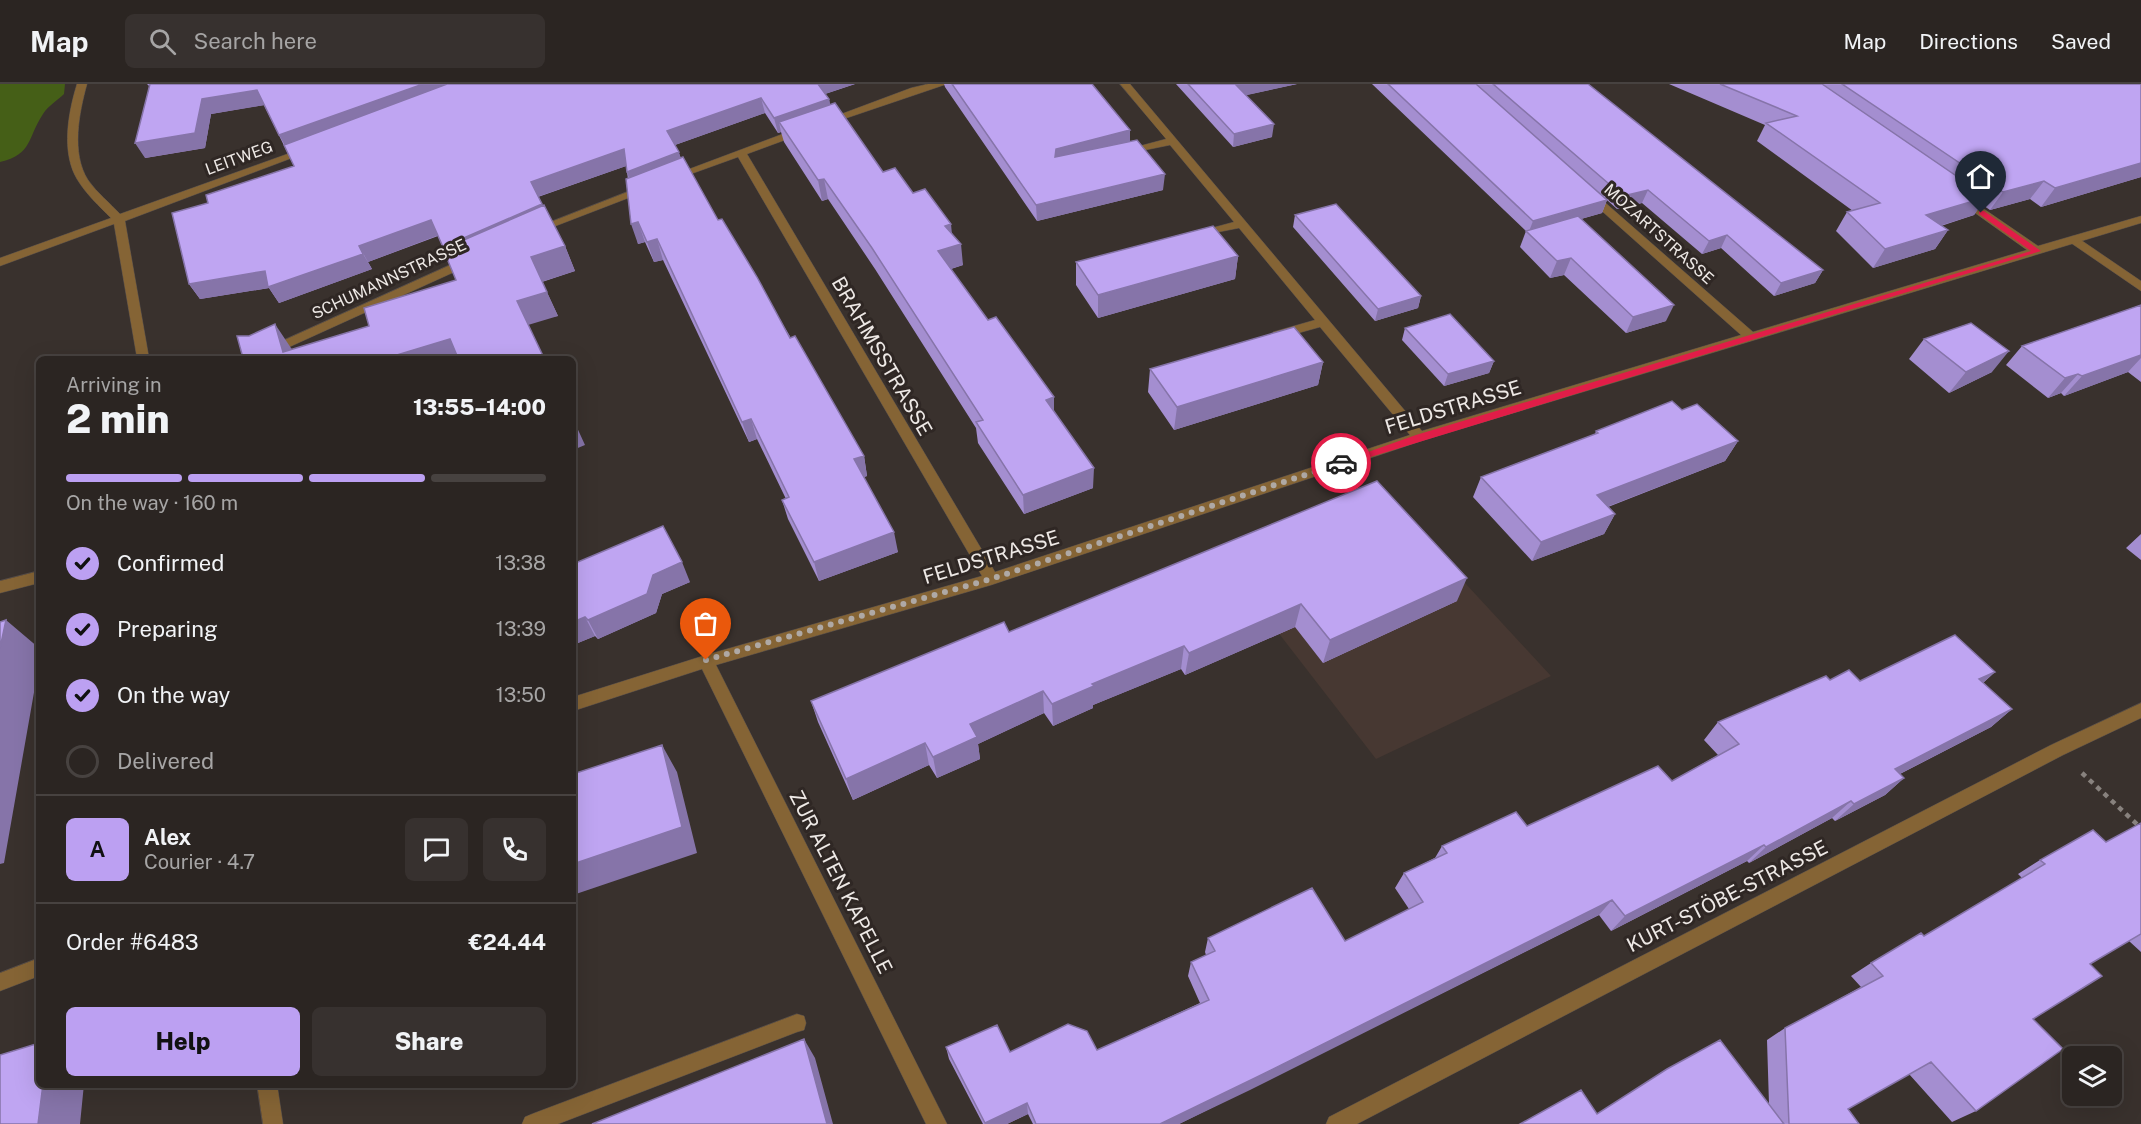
<!DOCTYPE html>
<meta charset="utf-8">
<style>
body{margin:0;font-family:"Public Sans",sans-serif;background:#37312f;color:#f1f3f6;height:100vh;display:flex;flex-direction:column;font-size:22px;white-space:nowrap}
*{box-sizing:border-box;margin:0}
p{font-size:20px;color:#a6a5a5}
.icon{flex:none;width:33px;height:33px;fill:none;stroke:currentColor;stroke-width:2;stroke-linecap:round;stroke-linejoin:round}
.map{position:relative;flex:1;overflow:hidden}
.details{position:absolute;left:36px;top:272px;width:540px;height:732px;display:flex;flex-direction:column;background:#2b2522;border-radius:9px;box-shadow:0 6px 24px #0002,0 0 0 2px #474240}
.details>*{flex:none}
.fabs{position:absolute;left:2062px;top:962px;display:grid;gap:12px}
.fabs a{display:grid;place-items:center;width:60px;height:60px;border-radius:9px;background:#2b2522;box-shadow:0 6px 24px #0002,0 0 0 2px #474240;font-size:30px}
.pin{position:absolute;display:grid;place-items:center;width:51px;height:51px;color:#fff;margin:-62px -26px;border-radius:50% 50% 50% 0;rotate:-45deg;box-shadow:0 0 6px #0007}
.pin .icon{rotate:45deg}
.courier{position:absolute;display:grid;place-items:center;width:60px;height:60px;margin:-30px;border:4px solid #e11d48;border-radius:50%;background:#fff;color:#222;box-shadow:0 2px 8px #0007}
.headline em{font-style:normal;font-weight:800}
.headline div{display:flex;flex-direction:column-reverse}
.headline{display:flex;align-items:center;justify-content:space-between;height:102px;padding:0 30px}
h1{font-size:39px;font-weight:800;line-height:45px}
.bar{display:grid;grid-template-columns:repeat(4,1fr);gap:9px 6px;align-content:center;height:72px;padding:0 30px}
.bar i{height:8px;border-radius:4px;background:#474240}
.bar .current{background:#bca0f2}
.bar p{grid-column:span 4}
.line{display:flex;align-items:center;gap:15px;padding:0 30px;border-top:2px solid #474240}
.line div{flex:1}
.round{display:grid;place-items:center;flex:none;width:63px;height:63px;border-radius:9px;background:#37312f}
ol{padding:0 30px;list-style:none}
li{display:flex;align-items:center;gap:18px;height:66px}
li p{margin-inline-start:auto}
li .icon{padding:6px;border-radius:50%;background:#bca0f2;color:#111;stroke-width:4}
li:last-child{color:#a6a5a5}
li i{width:33px;height:33px;border:3px solid #474240;border-radius:50%}
.cta{display:flex;gap:12px;margin-top:auto;padding:12px 30px}
.cta a{flex:1;height:69px;border-radius:9px;background:#bca0f2;color:#111;font-size:24px;font-weight:800;line-height:69px;text-align:center}
.cta a+a{background:#37312f;color:#f1f3f6}
header{display:flex;align-items:center;gap:36px;box-sizing:border-box;height:84px;padding:0 30px;background:#2b2522;border-bottom:2px solid #474240}
header strong{font-size:28px}
nav{display:flex;gap:33px;margin-inline-start:auto;font-size:21px}
.search{width:420px;height:54px;background:#37312f;display:flex;align-items:center;gap:15px;box-sizing:border-box;padding:0 21px;border-radius:9px;color:#a6a5a5;font-size:22px}
.map>svg:first-child{display:block}
.built{fill:#473832}
.green{fill:#455f17}
.lines{fill:none;stroke-linecap:round;stroke-linejoin:round}
.lane-casing{stroke:#564e4b;stroke-width:1}
.street-casing{stroke:#564e4b;stroke-width:1}
.path{stroke:#88827e;stroke-width:4.5;stroke-dasharray:5 5;stroke-linecap:butt}
.lane{fill:#856435;fill-rule:evenodd}
.street{fill:#856435;fill-rule:evenodd}
.wall{fill:#a48ed0}
.shaded-wall{fill:#8674a9}
.building{fill:#bfa5f2;stroke:#8674a9;stroke-width:1.5}
.route{fill:#e11d48}
.done{stroke:#afa9a5;stroke-width:6;stroke-dasharray:0 10.8}
.labels{text-anchor:middle;dominant-baseline:central;stroke-width:6;stroke-linejoin:round;paint-order:stroke}
.far-street-label{font-size:16px;fill:#eee9e6;stroke:#2f2724}
.street-label{font-size:20px;fill:#eee9e6;stroke:#2f2724}
</style>
<header>
<strong>Map</strong>
<div class="search"><svg class="icon" aria-label="search" viewBox="0 0 24 24"><circle cx="10" cy="10" r="6"/><path d="M15 15l6 6"/></svg>Search here</div>
<nav><a>Map</a><a>Directions</a><a>Saved</a></nav>
</header>
<div class="map">
<svg width="2141" height="1040" viewBox="0 0 2141 1040">
<rect width="100%" height="100%" fill="#39312d"/>
<path class="built" d="M1381,408L1551,592L1376,675L1212,463Z"/>
<path class="green" d="M0,0H65L64,10C58,16 48,22 43,30C27,54 33,70 0,78Z"/>
<g class="lines">
<g class="lane-casing">
<path id="lane" d="M2075,152L2141,197V207L2071,159V153Z
M39,487V499L0,509V497Z
M39,874V892L0,907V889Z
M797,930L804,932L806,939L804,946L797,948L558,1040H522L525,1033L532,1030Z"/>
</g>
<g class="street-casing">
<path id="street" d="M77,0H87C79,29 71,69 88,96C97,109 110,119 120,130L304,64L313,66L125,137L149,274H137L114,140L0,182V174L111,134C99,122 86,110 77,95C61,68 68,29 77,0Z
M928,0H947L829,40L820,38L911,4Z
M1120,0H1130L1422,347L1741,251L1585,112V108H1593L1753,248L2027,166L1957,116V112H1965L2038,162L2141,132V139L1424,356L991,501L716,581L947,1040H926L702,585L573,627V613L706,571L982,492L738,73L677,95L668,93L796,45H804V49L747,70L995,488L1410,351L1320,243L1277,255L1273,254V248L1315,236L1239,144L1193,153V149L1234,138L1170,61L1121,71V67L1166,55Z
M645,101L651,104L649,106L540,148L536,149L530,146Z
M470,172L476,176L474,179L265,274H249L251,271Z
M2141,619V634L2063,671L1357,1040H1326L1329,1033L2051,661Z
M257,1000H277L283,1040H263Z"/>
</g>
<path class="path" d="M2082,689L2141,744"/>
<use href="#lane" class="lane"/>
<use href="#street" class="street"/>
</g>
<path class="wall" d="M147,0H855L825,10L829,15L830,21L883,88L913,109L952,149L963,181L951,185L988,236L1054,313V329L1093,404L1024,430L978,359L976,344L875,185L828,115L822,117L784,58L781,48L778,49L765,29L675,61L681,74L718,136L864,372L867,392L864,393L898,468L819,497L788,435L782,416L786,415L757,355L749,358L663,176L654,178L645,158L638,160L626,82L538,113L565,162L575,187L542,198L558,232L243,274L291,264L292,266L369,242L456,196L438,152L368,178L372,185L279,219L269,204L200,215L189,200L208,119L294,82L264,21L211,30L205,64L145,74L149,2Z
M944,0H1092L1130,46V57L1163,106L1037,137L945,3Z
M1176,0H1297L1246,11L1272,53L1233,63Z
M1372,0H1588L1823,186L1815,199L1774,212L1721,164L1702,170L1642,119L1617,125L1607,116L1602,129L1581,135L1666,237L1626,249L1564,191L1550,194L1520,163L1526,147Z
M1669,0H2141V93L2041,123L2030,115L1990,126L1981,120L1974,131L1941,142L1948,146L1935,165L1873,184L1836,147L1847,128L1853,127L1757,57L1765,41Z
M1295,131L1421,212L1418,224L1375,237L1293,143Z
M1238,172L1235,195L1098,234L1076,201V178Z
M2141,221V298L2128,288L2064,312L2061,309L2048,314L2006,281L2022,262Z
M1405,244L1494,277L1489,289L1444,302L1402,256Z
M1924,255L1992,288L1949,309L1909,275Z
M1323,278L1318,301L1174,346L1148,308L1150,285Z
M1596,347L1738,357L1725,377L1608,423L1615,430L1604,450L1532,477L1473,413L1481,393L1595,350Z
M1377,397L1457,517L1323,579L1295,543L1185,591L1181,585L1093,621V624L1053,642L1044,629L978,660L980,675L937,694L929,681L853,716L818,638L811,617L1009,548Z
M2141,450V476L2126,464Z
M573,480L690,498L662,510L656,529L598,555L595,552L573,561Z
M1995,588L1983,599L2012,625L1991,643L1900,690L1904,694L1885,711L1835,737L1832,734L1749,779L1747,777L1611,847L1599,831L1179,1040H1033L1028,1030L1007,1040H983L949,975L946,963L1010,968L1097,966L1200,919L1188,892L1191,878L1206,871L1205,868L1208,854L1345,857L1409,825L1395,804L1404,789L1435,774L1442,762L1527,742L1672,697L1718,671L1704,656L1718,638L1830,596L1860,597Z
M2141,739V868L2129,857L2090,880L2033,935L1976,1027L1952,1038L1909,990L1848,1025L1859,1040H1520L1597,1030L1769,1020L1767,956L1785,944L1861,903L1851,892L1871,879L1924,852L2022,794L2018,790L2040,776L2106,758Z"/>
<path class="shaded-wall" d="M423,0H472L288,67L279,51Z
M817,0H855L819,12Z
M1240,0H1297L1234,14L1236,1Z
M257,6L265,21L211,30L205,64L145,74L135,59L202,15Z
M761,14L765,29L672,62L667,47Z
M829,15L832,31L779,38L781,48L778,49L774,34Z
M1274,40L1272,53L1233,63L1234,50Z
M1130,46V62L1055,73L1056,65Z
M624,65L629,81L537,113L531,98Z
M679,68L683,84L632,104L627,88Z
M2141,79V93L2041,123L2055,104Z
M1165,90L1163,106L1037,137L1036,121Z
M824,95L828,115L822,117L818,96Z
M2044,97L2030,115L1990,126L2003,108Z
M1648,106L1642,119L1617,125L1623,112Z
M1987,113L1974,131L1914,150L1926,131Z
M1607,116L1602,129L1528,150L1533,137Z
M542,120L549,136L451,178L443,163Z
M431,136L439,151L368,178L359,162Z
M638,138L645,158L638,160L631,140Z
M951,140L953,161L945,142Z
M1948,146L1935,165L1873,184L1885,165Z
M1727,151L1721,164L1702,170L1709,157Z
M657,155L663,176L654,178L647,158Z
M961,160L963,181L941,188L938,167Z
M565,162L575,187L541,198L531,173Z
M363,170L372,185L279,219L269,204L200,215L189,200Z
M1238,172L1235,195L1098,234V211Z
M1571,174L1564,191L1550,194L1557,177Z
M1823,186L1815,199L1774,212L1781,199Z
M547,208L558,232L528,241L517,217Z
M1421,212L1418,224L1375,237L1378,225Z
M1674,221L1666,237L1626,249L1633,233Z
M275,240L291,264L294,274L283,268Z
M450,255L460,274H387Z
M2009,267L1992,288L1949,309L1966,288Z
M2141,271V274L2128,288L2064,312L2082,292Z
M1494,277L1489,289L1444,302L1448,290Z
M1323,278L1318,301L1174,346L1177,323Z
M2078,290L2061,309L2048,314L2065,294Z
M1054,313V333L1046,316Z
M751,335L757,355L749,358L742,338Z
M573,337H574L585,361L573,366Z
M1738,357L1725,377L1586,431L1597,411Z
M864,372L867,392L858,395L854,375Z
M1094,384L1093,404L1024,430L1023,411Z
M1615,430L1604,450L1532,477L1541,458Z
M894,448L898,468L819,497L814,478Z
M682,478L690,498L662,510L656,529L598,555L588,536L653,491Z
M1467,494L1457,517L1323,579L1330,556Z
M1301,520L1295,543L1185,591L1189,569Z
M585,533L595,552L573,561V538Z
M6,536L39,564V580L4,779L0,780V564Z
M1184,562L1181,585L1093,621V624L1053,642L1052,620L1092,600Z
M1995,588L1975,606L1979,595Z
M1043,607L1044,629L978,660L980,675L937,694L933,673L970,640Z
M2012,625L1991,643L1876,702L1895,685Z
M925,659L929,681L853,716L846,695Z
M662,661L677,688L697,769L573,811V780Z
M1904,694L1885,711L1835,737L1854,720Z
M1851,717L1832,734L1749,779L1766,763Z
M1764,761L1747,777L1611,847L1625,832Z
M1612,816L1599,831L1250,1006L1179,1040H1160Z
M804,955L815,974L833,1040H827Z
M43,1000H84L80,1040H38Z
M1027,1019L1028,1030L1007,1040H985V1039Z"/>
<path class="building" d="M150,0H423L279,51L257,6L202,15L195,49L135,59Z
M447,0H818L829,15L774,34L761,14L667,47L679,68L627,88L624,65L531,98L542,120L443,163L431,136L359,162L363,170L268,203L265,187L189,200L172,129L208,119L206,111L294,82L284,61Z
M952,0H1092L1130,46L1056,65L1055,73L1137,56L1165,90L1036,121Z
M1188,0H1240L1236,1L1274,40L1234,50Z
M1388,0H1476L1607,116L1533,137Z
M1493,0H1588L1823,186L1781,199L1727,151L1709,157L1648,106L1623,112Z
M1720,0H1822L1987,113L1926,131L1948,146L1885,165L1847,128L1880,119L1766,39L1797,32Z
M1842,0H2141V79L2055,104L2044,97L2003,108Z
M835,19L883,88L895,84L913,109L925,105L951,140L945,142L961,160L938,167L988,236L996,233L1054,313L1046,316L1094,384L1023,411L976,338L983,336L872,164L824,95L818,96L779,38Z
M683,73L718,136L722,135L757,193L790,254L795,252L864,372L854,375L894,448L814,478L782,416L789,413L751,335L742,338L657,155L647,158L638,138L631,140L626,95Z
M1336,120L1421,212L1378,225L1295,131Z
M544,121L565,162L531,173L547,208L517,217L544,274H458L450,255L387,274H243L237,252H249L275,240L283,268L369,242L364,224L456,196L443,165Z
M1578,132L1674,221L1633,233L1571,174L1557,177L1526,147Z
M1213,142L1238,172L1098,211L1076,178Z
M2141,221V271L2082,292L2078,290L2065,294L2022,262Z
M1450,230L1494,277L1448,290L1405,244Z
M1971,239L2009,267L1966,288L1924,255Z
M1294,243L1323,278L1177,323L1150,285Z
M1672,317L1682,326L1697,320L1738,357L1597,411L1615,430L1541,458L1481,393L1598,349L1596,347Z
M1377,397L1467,494L1330,556L1301,520L1189,569L1184,562L1092,600L1094,602L1052,620L1043,607L970,640L977,653L933,673L925,659L846,695L811,617L1004,538L1009,548Z
M663,442L682,478L653,491L647,510L588,536L585,533L573,538V480Z
M6,536L0,564V538Z
M1955,551L1995,588L1979,595L2012,625L1895,685L1904,694L1854,720L1851,717L1766,763L1764,761L1625,832L1612,816L1255,994L1160,1040H1036L1027,1019L985,1039L946,963L997,941L1010,968L1068,940L1087,947L1097,966L1209,916L1191,878L1215,867L1208,854L1312,804L1345,857L1423,818L1404,789L1447,769L1442,762L1516,728L1527,742L1658,682L1672,697L1739,660L1718,638L1826,592L1830,596L1849,586L1860,597Z
M662,661L682,743L573,780V690Z
M2141,739V850L2090,880L2102,892L2033,935L2063,965L1976,1027L1931,978L1848,1025L1859,1040H1789L1785,944L1883,892L1871,879L1921,849L1924,852L2045,780L2040,776L2093,746L2106,758Z
M804,955L827,1040H592Z
M1720,956L1784,1040H1520L1581,1006L1597,1030L1667,985Z
M39,959V1000H43L38,1040H0V971Z"/>
<path class="route" d="M1979,127H1984L2041,167L1341,382L1337,379L1416,351L2031,167L1979,130Z"/>
<g class="lines">
<path class="done" d="M706,576L991,495L1341,379"/>
</g>
<g class="labels">
<g class="far-street-label">
<text transform="translate(239 74) rotate(-20)">LEITWEG</text>
<text transform="translate(1659 150) rotate(42)">MOZARTSTRASSE</text>
<text transform="translate(389 195) rotate(-25)">SCHUMANNSTRASSE</text>
</g>
<g class="street-label">
<text transform="translate(882 272) rotate(60)">BRAHMSSTRASSE</text>
<text transform="translate(1453 323) rotate(-17)">FELDSTRASSE</text>
<text transform="translate(991 473) rotate(-17)">FELDSTRASSE</text>
<text transform="translate(841 798) rotate(63)">ZUR ALTEN KAPELLE</text>
<text transform="translate(1727 812) rotate(-27)">KURT-STÖBE-STRASSE</text>
</g>
</g>
</svg>
<div class="fabs">
<a><svg class="icon" aria-label="layers" viewBox="0 0 24 24"><path d="M12 4l9 5-9 5-9-5zM3 14l9 5 9-5"/></svg></a>
</div>
<div class="pin" style="left:706px;top:576px;background:#ea580c"><svg class="icon" aria-label="bag" viewBox="0 0 24 24"><path d="M5 8h14l-1 12H6zM9 8a3 3 0 0 1 6 0"/></svg></div>
<div class="pin" style="left:1981px;top:129px;background:#1f2937"><svg class="icon" aria-label="home" viewBox="0 0 24 24"><path d="M3 11l9-7 9 7M6 9v11h12V9"/></svg></div>
<div class="courier" style="left:1341px;top:379px"><svg class="icon" aria-label="car" viewBox="0 0 24 24"><path d="M5 17H2v-5l4-1 3-4h7l3 4 3 1v5h-3M9 17h6M6 11h13"/><circle cx="7" cy="17" r="2"/><circle cx="17" cy="17" r="2"/></svg></div>
<section class="details">
<div class="headline"><div><h1>2 min</h1><p>Arriving in</p></div><em>13:55–14:00</em></div>
<div class="bar"><i class="current"></i><i class="current"></i><i class="current"></i><i></i><p>On the way · 160 m</p></div>
<ol>
<li><svg class="icon" aria-label="check" viewBox="0 0 24 24"><path d="M5 12l5 5 9-10"/></svg>Confirmed<p>13:38</p></li>
<li><svg class="icon" aria-label="check" viewBox="0 0 24 24"><path d="M5 12l5 5 9-10"/></svg>Preparing<p>13:39</p></li>
<li><svg class="icon" aria-label="check" viewBox="0 0 24 24"><path d="M5 12l5 5 9-10"/></svg>On the way<p>13:50</p></li>
<li><i></i>Delivered</li>
</ol>
<div class="line" style="height:108px"><b class="round" style="background:#bca0f2;color:#111">A</b><div><b>Alex</b><p>Courier · 4.7</p></div><a class="round"><svg class="icon" aria-label="chat" viewBox="0 0 24 24"><path d="M4 5h16v11H9l-5 4z"/></svg></a><a class="round"><svg class="icon" aria-label="phone" viewBox="0 0 24 24"><path d="M5 4h4l2 5-3 2q2 4 5 5l2-3 5 2v4C11 20 4 13 5 4z"/></svg></a></div>
<div class="line" style="height:78px"><div>Order #6483</div><b>€24.44</b></div>
<div class="cta"><a>Help</a><a>Share</a></div>
</section>
</div>
